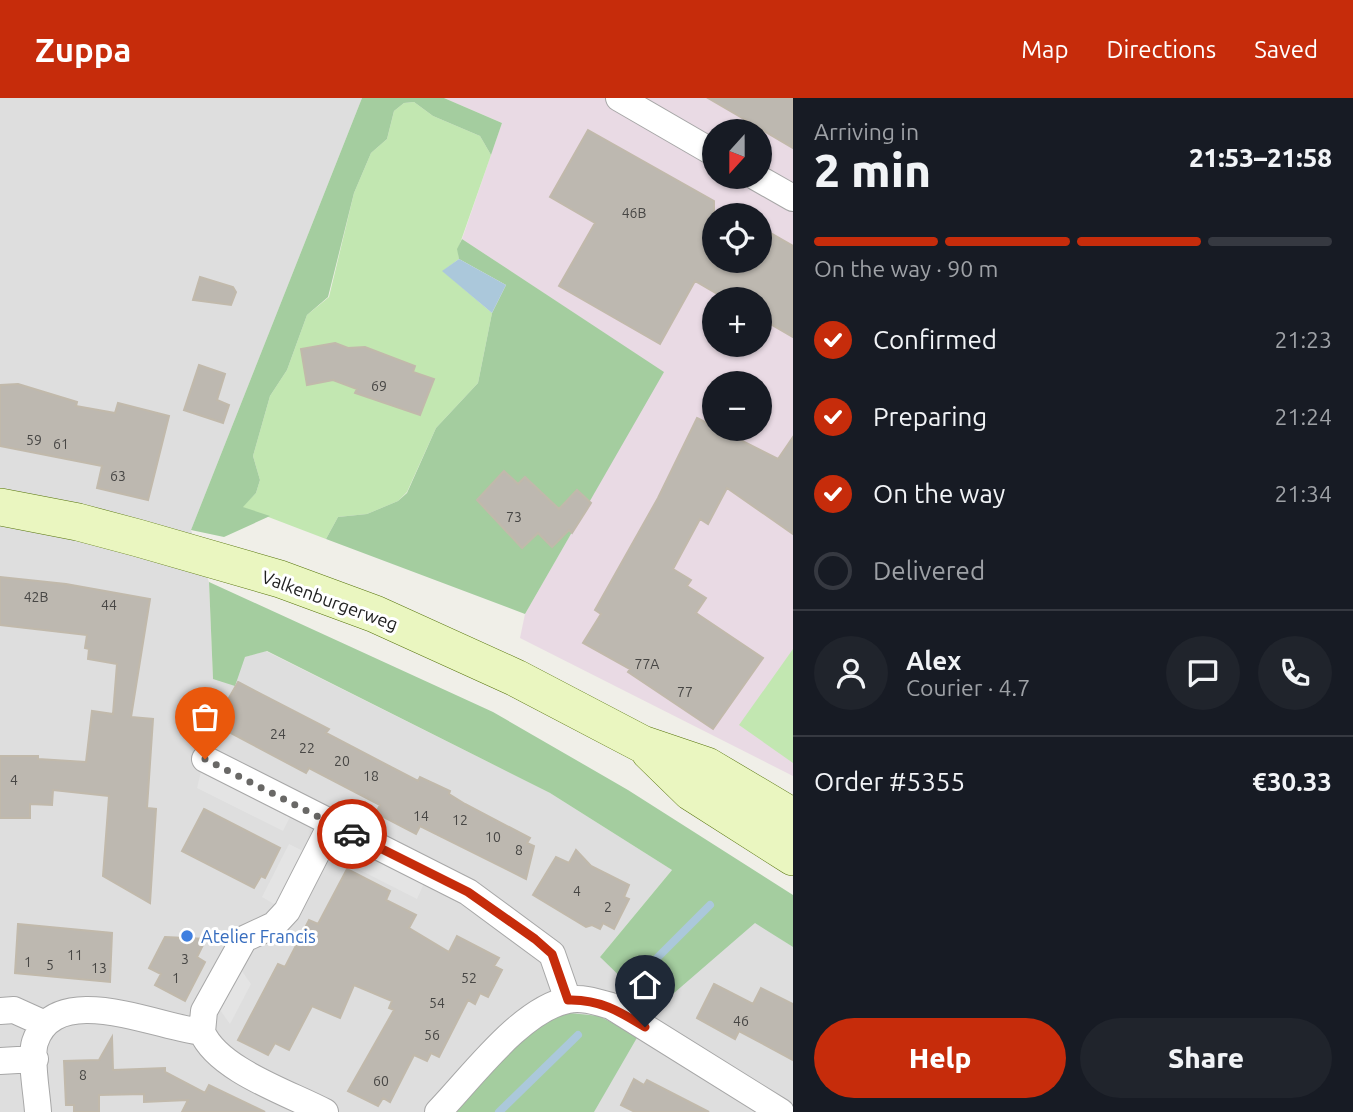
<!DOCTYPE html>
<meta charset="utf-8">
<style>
body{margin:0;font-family:Ubuntu,sans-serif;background:#20242c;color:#f1f3f6;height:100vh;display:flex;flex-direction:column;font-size:26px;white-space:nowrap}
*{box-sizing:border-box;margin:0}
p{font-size:23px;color:#9ea1a6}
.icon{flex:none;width:38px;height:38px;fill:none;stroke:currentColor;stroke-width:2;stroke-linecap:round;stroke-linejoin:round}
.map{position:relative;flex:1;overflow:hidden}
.details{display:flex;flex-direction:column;background:#171b24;width:560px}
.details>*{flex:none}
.needle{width:46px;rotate:201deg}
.tools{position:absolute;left:702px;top:21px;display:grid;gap:14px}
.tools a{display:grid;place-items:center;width:70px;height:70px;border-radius:50%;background:#171b24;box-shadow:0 2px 5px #0004;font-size:35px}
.pin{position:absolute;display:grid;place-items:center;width:60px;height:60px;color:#fff;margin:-72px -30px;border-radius:50% 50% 50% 0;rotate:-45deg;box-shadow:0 0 7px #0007}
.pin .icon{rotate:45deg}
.courier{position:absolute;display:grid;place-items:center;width:70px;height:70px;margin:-35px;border:5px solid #c62c0b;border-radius:50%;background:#fff;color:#222;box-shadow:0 2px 9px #0007}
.summary em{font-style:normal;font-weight:800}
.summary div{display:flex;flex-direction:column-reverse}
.summary{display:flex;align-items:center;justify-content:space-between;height:119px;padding:0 21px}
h1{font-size:46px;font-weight:800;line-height:52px}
.bar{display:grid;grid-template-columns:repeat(4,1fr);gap:10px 7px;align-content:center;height:84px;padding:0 21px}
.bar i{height:9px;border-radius:5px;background:#363941}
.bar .on{background:#c62c0b}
.bar p{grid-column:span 4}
.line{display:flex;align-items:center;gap:18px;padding:0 21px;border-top:2px solid #363941}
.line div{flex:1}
.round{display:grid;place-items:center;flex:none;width:74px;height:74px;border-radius:37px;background:#20242c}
ol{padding:0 21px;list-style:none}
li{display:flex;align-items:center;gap:21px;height:77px}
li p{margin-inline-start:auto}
li .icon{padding:7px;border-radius:50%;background:#c62c0b;color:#fff;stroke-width:4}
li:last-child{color:#9ea1a6}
li i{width:38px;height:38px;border:4px solid #363941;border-radius:50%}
.button{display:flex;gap:14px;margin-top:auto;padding:14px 21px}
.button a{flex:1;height:80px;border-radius:42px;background:#c62c0b;color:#fff;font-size:28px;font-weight:800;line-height:80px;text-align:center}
.button a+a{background:#20242c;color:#f1f3f6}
header{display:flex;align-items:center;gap:42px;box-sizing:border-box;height:98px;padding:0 35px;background:#c62c0b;color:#fff}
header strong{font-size:33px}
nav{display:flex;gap:38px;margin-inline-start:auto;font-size:24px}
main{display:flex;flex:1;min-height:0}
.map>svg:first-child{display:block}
.residential{fill:#dedede}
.industrial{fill:#e9dae4;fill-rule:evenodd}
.grass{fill:#c2e7b1}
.forest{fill:#a4cd9f}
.parking{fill:#e4e4e4}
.water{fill:#abc8db}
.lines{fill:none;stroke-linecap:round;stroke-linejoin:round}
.stream{stroke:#abc8db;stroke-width:8}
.building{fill:#bdb8b0;stroke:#c1b9ab;stroke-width:2}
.minor-casing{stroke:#a7a7a7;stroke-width:28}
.secondary-casing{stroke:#56740b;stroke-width:38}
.minor{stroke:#fff;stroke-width:26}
.secondary{stroke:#eaf6c0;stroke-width:37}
.done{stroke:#696866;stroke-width:7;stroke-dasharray:0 12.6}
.route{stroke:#c62c0b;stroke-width:9}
.shop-dot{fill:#3f7fe0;stroke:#fff;stroke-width:2.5}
.labels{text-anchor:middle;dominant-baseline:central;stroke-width:6;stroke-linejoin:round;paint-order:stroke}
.number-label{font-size:14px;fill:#474644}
.street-label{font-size:18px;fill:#202020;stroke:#fff}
.shop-label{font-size:18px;fill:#366cbe;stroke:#fff;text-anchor:start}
</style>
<header>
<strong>Zuppa</strong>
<nav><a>Map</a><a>Directions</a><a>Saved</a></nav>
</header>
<main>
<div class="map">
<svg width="793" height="1014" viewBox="0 0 793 1014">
<rect width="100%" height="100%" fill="#f0efe8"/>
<path class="residential" d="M0,0H362L191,432L209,484L213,581L245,559L266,553L550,695L672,772L600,859L755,824L793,849V1014H0Z"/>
<path class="industrial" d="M444,0H793V678L520,540L525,516L663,274L462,141L502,25ZM714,33H760V79H714ZM714,117H760V163H714ZM714,201H760V247H714ZM714,285H760V331H714Z"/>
<path class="grass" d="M414,4L433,18L480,38L491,57L458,151L459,161L443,173L492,215L478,285L436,330L407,394L398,403L367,416L338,419L326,441L242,409L256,395L260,382L253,358L270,298L287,272L307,217L329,199L354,95L371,55L387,41L394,13L404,5Z
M793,551V665L739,627Z"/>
<path class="forest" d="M362,0H444L502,25L491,57L480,38L433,18L414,4L404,5L394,13L387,41L371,55L354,95L328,199L307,217L287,272L270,298L253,358L260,382L256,395L243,409L270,418L224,439L191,432Z
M462,141L664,274L525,516L326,441L338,419L367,416L398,403L407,395L436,330L478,285L492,215L506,187L459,161L457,151Z
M209,484L493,614L628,692L793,797V849L755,825L659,908L631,889L600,859L672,772L550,695L267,553L245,559L235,588L213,581Z
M560,914L599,918L638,938L594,1014H450L507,950Z"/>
<path class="parking" d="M202,669L292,715L283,733L197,690Z
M289,746L307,755L279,809L262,799Z
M363,750L425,783L417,801L354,769Z
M239,869L251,886L230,926L218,909Z"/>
<path class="water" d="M459,161L506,187L492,215L442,173Z"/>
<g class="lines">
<path class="stream" d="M641,876L710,807
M499,1014L578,937"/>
</g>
<path class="building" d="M708,0H793V50L737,17Z
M588,32L714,103V163H760V129L793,148V239L760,220V201H726L695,183L660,246L559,188L595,125L550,99Z
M200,179L233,189L236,194L231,207L193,202Z
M335,245L348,250L365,249L415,268L413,274L434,281L420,317L355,295L357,291L333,282L307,287L301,251Z
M199,267L225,276L217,302L229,307L223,325L184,312Z
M18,286L77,304L76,308L115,315L118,305L169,318L148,402L97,390L102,368L0,348V287Z
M697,320L778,361L793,339V436L727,390L708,426L700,421L673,471L691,482L687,488L706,500L696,515L763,560L713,631L628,574L630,571L583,545L601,516L595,512L658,400Z
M504,373L518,386L525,379L559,411L577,392L591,405L572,435L569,432L552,449L538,435L522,450L477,402Z
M0,479L66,486L150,501L131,619L153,621L147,710L156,711L150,805L103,778L109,698L53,692L52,707L30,706V720H0V658H38V661L86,664L92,613L113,616L117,566L88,561L89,551L85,550L87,537L0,527Z
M238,584L329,631L326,635L418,683L420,679L450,693L449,696L465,706L530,740L527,745L534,748L526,781L420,728L416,736L376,715L380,707L309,670L306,675L214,626Z
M204,711L280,750L265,780L261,778L254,790L182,753Z
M576,752L591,768L629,787L624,799L629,801L614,831L603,825L600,831L592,827L586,829L533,797L556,759L569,765Z
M347,771L390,793L386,802L416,817L409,830L449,854L457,838L499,860L494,868L502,872L488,899L480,895L475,906L468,902L439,959L431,955L427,963L414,957L390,1004L383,1000L378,1008L348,993L394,912L389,910L392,903L354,887L340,920L312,908L289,952L275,945L268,957L238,942L278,866L285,869L309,822L318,826Z
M18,826L112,835L110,884L15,875Z
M165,839L206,841L197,859L205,864L185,903L155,887L161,876L149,870Z
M714,886L753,906L761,890L793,906V962L739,933L735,941L697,920Z
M112,939L113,972L165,970V974L205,995L209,987L265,1014H182L188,1002L144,1004V996L99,997V1014H74V1007H66L64,963L99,962Z
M634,981L644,987L647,982L709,1014H635L621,1007Z"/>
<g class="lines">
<g class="minor-casing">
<path id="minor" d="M619,0L714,55
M756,79L793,100
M205,661L468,794L552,856L568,902
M0,913L14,912L45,926
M202,934L204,913L244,841L274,827L287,813L332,725
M0,963L35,961
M38,1014C37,996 30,960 35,944C56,881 159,930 202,934C218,972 289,995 325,1014
M438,1014C471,980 521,911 568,902C582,899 597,904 611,908L781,1014"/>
</g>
<g class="secondary-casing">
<path id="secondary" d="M0,409L78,424L138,440L280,481L375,516L516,580L642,646L707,668L793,719
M650,654L691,694L793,759"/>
</g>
<use href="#minor" class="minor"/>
<use href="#secondary" class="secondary"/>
</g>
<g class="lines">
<path class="done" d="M205,661L352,736"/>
<path class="route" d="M352,736L468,794L535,841L552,856L568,902C599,901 619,913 645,929"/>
</g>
<circle class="shop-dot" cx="187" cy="838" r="7"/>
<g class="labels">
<g class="number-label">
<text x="634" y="115">46B</text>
<text x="379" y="288">69</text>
<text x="34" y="342">59</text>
<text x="61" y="346">61</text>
<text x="118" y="378">63</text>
<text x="514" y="419">73</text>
<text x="36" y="499">42B</text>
<text x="109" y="507">44</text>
<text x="647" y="566">77A</text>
<text x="685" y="594">77</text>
<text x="278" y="636">24</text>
<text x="307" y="650">22</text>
<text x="342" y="663">20</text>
<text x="371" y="678">18</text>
<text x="14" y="682">4</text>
<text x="421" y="718">14</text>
<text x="460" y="722">12</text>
<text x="493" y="739">10</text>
<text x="519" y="752">8</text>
<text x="577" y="793">4</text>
<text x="608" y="809">2</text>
<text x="75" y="857">11</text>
<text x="185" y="861">3</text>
<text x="28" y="864">1</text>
<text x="50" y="867">5</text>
<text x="99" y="870">13</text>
<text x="176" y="880">1</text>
<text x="469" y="880">52</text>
<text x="437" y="905">54</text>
<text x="741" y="923">46</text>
<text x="432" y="937">56</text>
<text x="83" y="977">8</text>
<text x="381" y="983">60</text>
</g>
<g class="street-label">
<text transform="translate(330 502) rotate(20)">Valkenburgerweg</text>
</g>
<g class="shop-label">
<text x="201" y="838">Atelier Francis</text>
</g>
</g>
</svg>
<div class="tools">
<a><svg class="needle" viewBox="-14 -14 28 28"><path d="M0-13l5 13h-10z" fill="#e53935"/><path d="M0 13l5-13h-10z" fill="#9ea1a6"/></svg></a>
<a><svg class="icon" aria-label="locate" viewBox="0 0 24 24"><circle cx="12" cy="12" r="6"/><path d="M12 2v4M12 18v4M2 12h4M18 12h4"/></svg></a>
<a>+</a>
<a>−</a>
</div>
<div class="pin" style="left:205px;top:661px;background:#ea580c"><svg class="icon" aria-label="bag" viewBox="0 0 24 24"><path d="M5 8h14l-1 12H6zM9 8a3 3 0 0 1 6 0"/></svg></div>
<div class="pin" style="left:645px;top:929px;background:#1f2937"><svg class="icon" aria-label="home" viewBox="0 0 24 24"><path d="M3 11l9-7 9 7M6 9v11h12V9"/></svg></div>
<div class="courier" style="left:352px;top:736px"><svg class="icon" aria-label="car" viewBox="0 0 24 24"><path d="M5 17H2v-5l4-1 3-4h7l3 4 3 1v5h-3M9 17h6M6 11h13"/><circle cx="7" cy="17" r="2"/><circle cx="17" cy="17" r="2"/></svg></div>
</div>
<section class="details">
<div class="summary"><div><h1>2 min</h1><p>Arriving in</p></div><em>21:53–21:58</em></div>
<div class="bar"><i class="on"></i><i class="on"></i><i class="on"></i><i></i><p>On the way · 90 m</p></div>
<ol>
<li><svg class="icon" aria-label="check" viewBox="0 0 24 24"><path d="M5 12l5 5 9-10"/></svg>Confirmed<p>21:23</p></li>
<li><svg class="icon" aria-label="check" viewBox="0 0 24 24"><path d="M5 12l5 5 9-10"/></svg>Preparing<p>21:24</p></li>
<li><svg class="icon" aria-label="check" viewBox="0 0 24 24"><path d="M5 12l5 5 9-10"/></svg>On the way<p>21:34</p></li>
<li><i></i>Delivered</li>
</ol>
<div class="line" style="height:126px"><a class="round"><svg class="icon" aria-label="person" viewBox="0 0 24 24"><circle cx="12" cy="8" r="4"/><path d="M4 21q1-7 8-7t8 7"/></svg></a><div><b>Alex</b><p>Courier · 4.7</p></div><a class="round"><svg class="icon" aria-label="chat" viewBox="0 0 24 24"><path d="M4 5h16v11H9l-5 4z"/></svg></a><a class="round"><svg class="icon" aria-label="phone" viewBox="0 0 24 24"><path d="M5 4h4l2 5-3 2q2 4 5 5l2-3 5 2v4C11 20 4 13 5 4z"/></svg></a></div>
<div class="line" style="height:91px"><div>Order #5355</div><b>€30.33</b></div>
<div class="button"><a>Help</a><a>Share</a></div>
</section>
</main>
